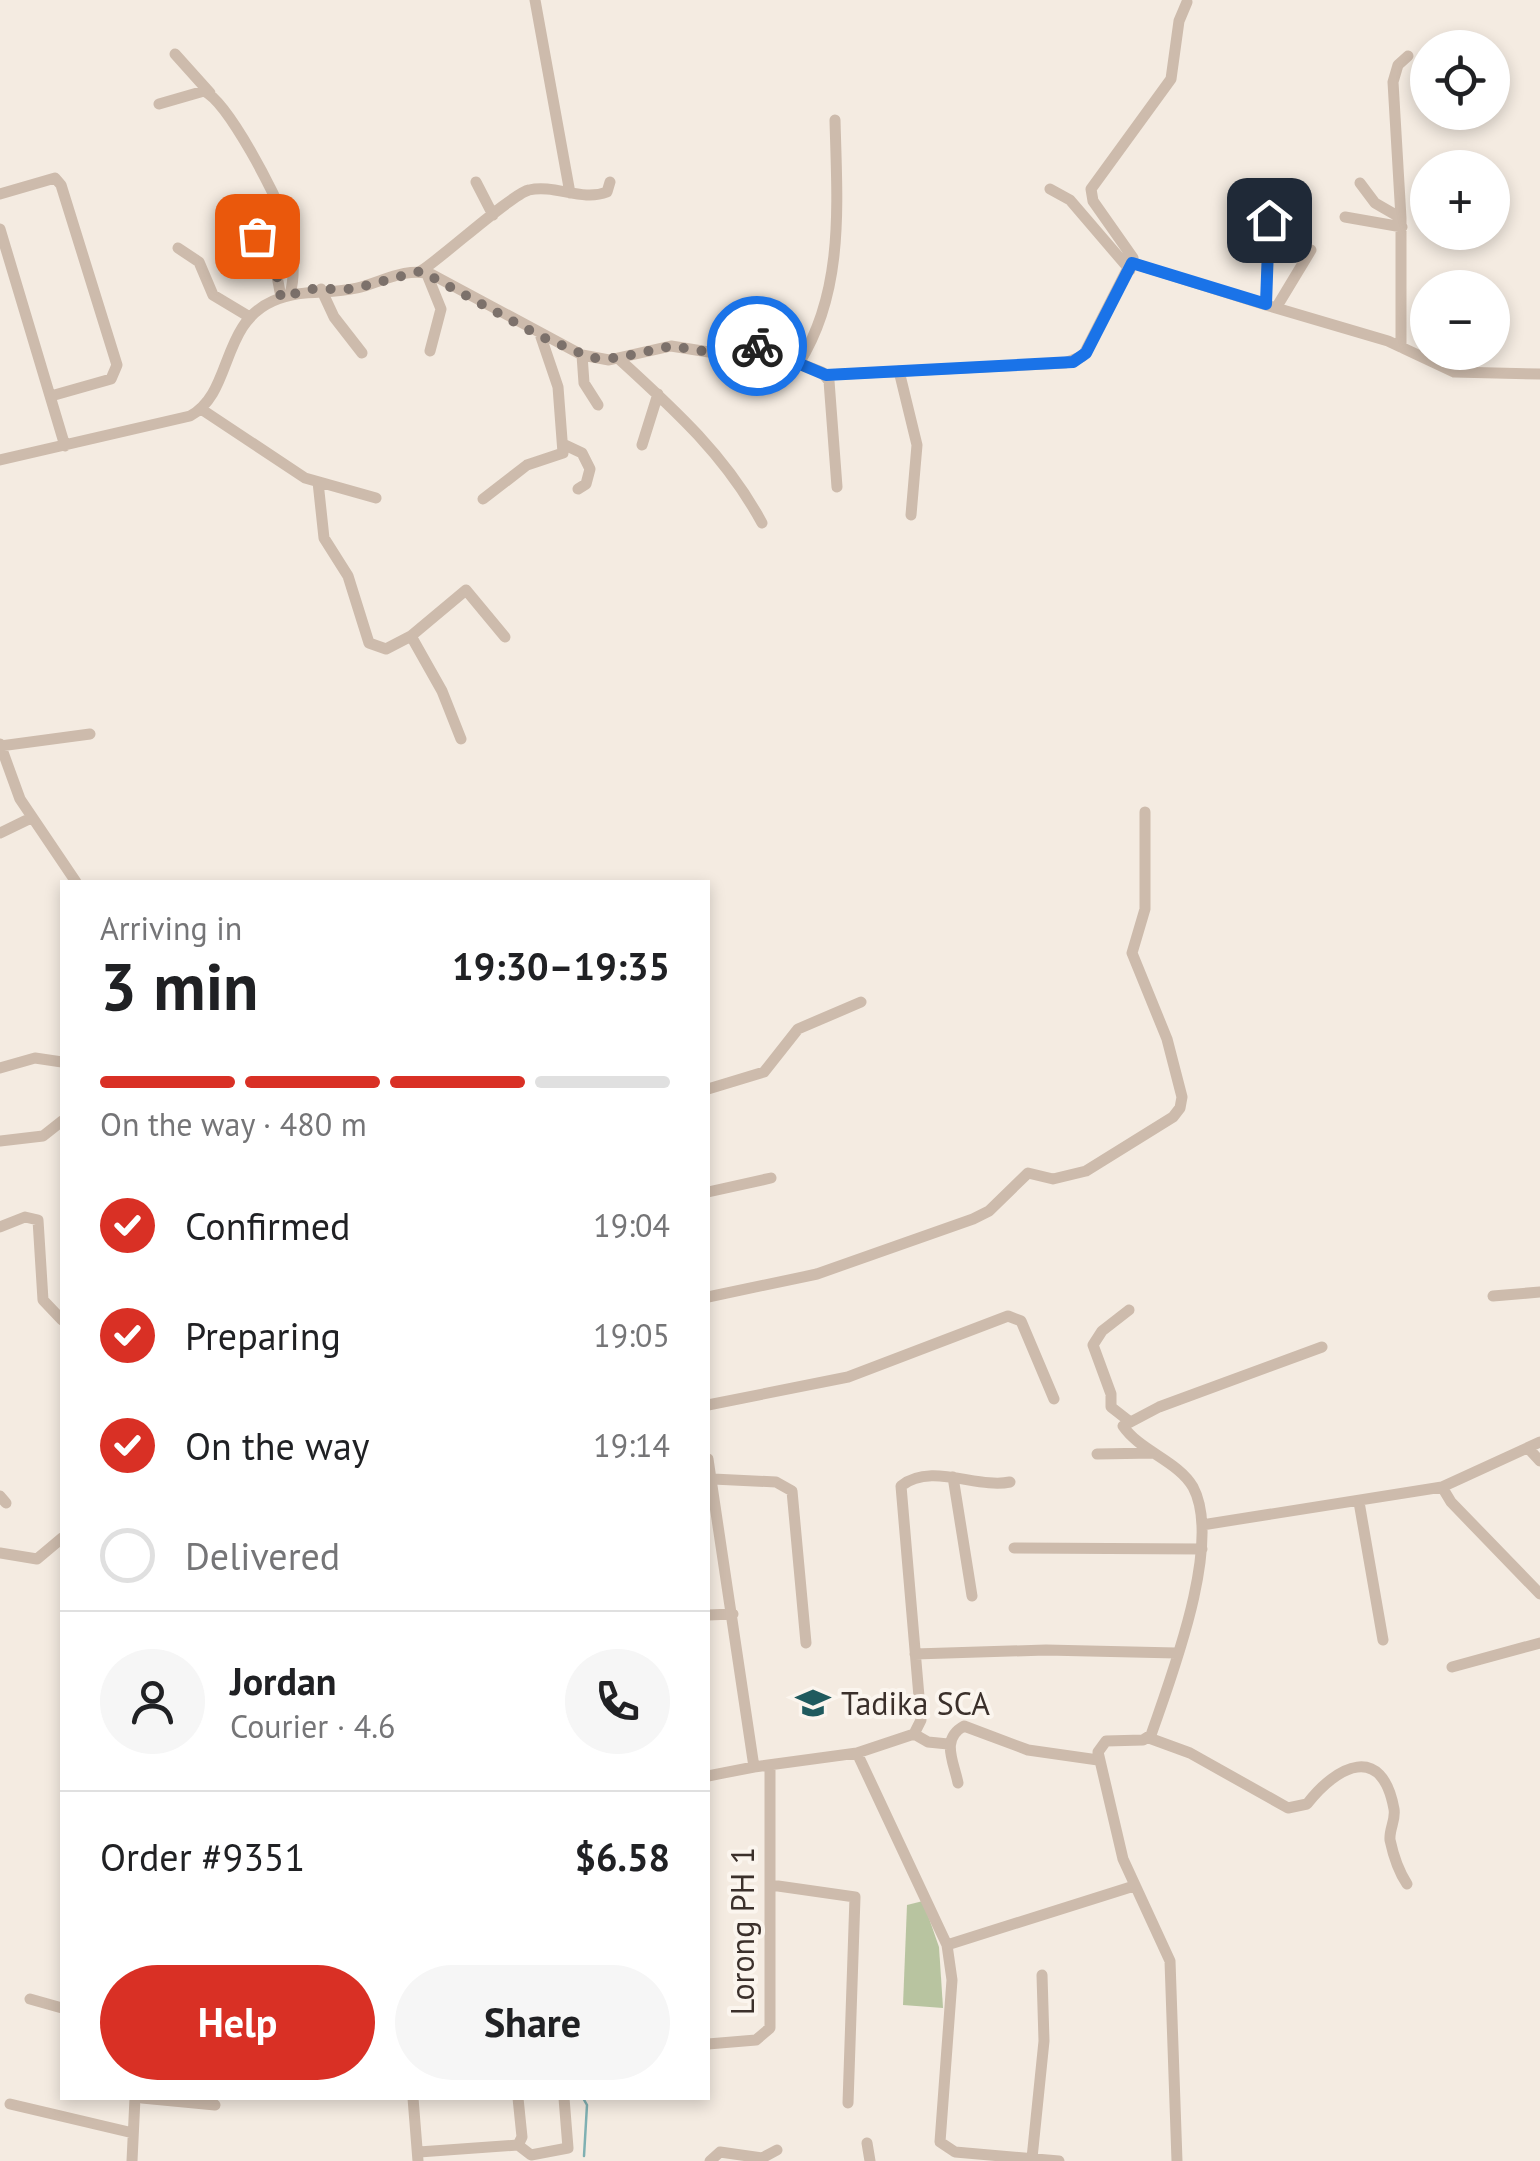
<!DOCTYPE html>
<meta charset="utf-8">
<style>
body{margin:0;font-family:"PT Sans",sans-serif;background:#f6f6f6;color:#202124;height:100vh;display:flex;flex-direction:column;font-size:38px;white-space:nowrap}
*{box-sizing:border-box;margin:0}
p{font-size:32px;color:#757577}
.icon{flex:none;width:55px;height:55px;fill:none;stroke:currentColor;stroke-width:2;stroke-linecap:round;stroke-linejoin:round}
.map{position:relative;flex:1;overflow:hidden}
.side{position:absolute;left:60px;top:880px;width:650px;height:1220px;display:flex;flex-direction:column;background:#fff;border-radius:0px;box-shadow:0 5px 15px #0003}
.side>*{flex:none}
.buttons{position:absolute;left:1410px;top:30px;display:grid;gap:20px}
.buttons a{display:grid;place-items:center;width:100px;height:100px;border-radius:50%;background:#fff;box-shadow:0 5px 15px #0003;font-size:50px}
.pin{position:absolute;display:grid;place-items:center;width:85px;height:85px;color:#fff;margin:-42px;border-radius:20px;box-shadow:0 5px 15px #0006}
.courier{position:absolute;display:grid;place-items:center;width:100px;height:100px;margin:-50px;border:8px solid #1a73e8;border-radius:50%;background:#fff;color:#222;box-shadow:0 2px 12px #0007}
.headline em{font-style:normal;font-weight:800}
.headline div{display:flex;flex-direction:column-reverse}
.headline{display:flex;align-items:center;justify-content:space-between;height:170px;padding:0 40px}
h1{font-size:65px;font-weight:800;line-height:75px}
.bar{display:grid;grid-template-columns:repeat(4,1fr);gap:15px 10px;align-content:center;height:120px;padding:0 40px}
.bar i{height:12px;border-radius:8px;background:#e0e0e0}
.bar .on{background:#d93025}
.bar p{grid-column:span 4}
.line{display:flex;align-items:center;gap:25px;padding:0 40px;border-top:2px solid #e0e0e0}
.line div{flex:1}
.round{display:grid;place-items:center;flex:none;width:105px;height:105px;border-radius:52px;background:#f6f6f6}
ol{padding:0 40px;list-style:none}
li{display:flex;align-items:center;gap:30px;height:110px}
li p{margin-inline-start:auto}
li .icon{padding:10px;border-radius:50%;background:#d93025;color:#fff;stroke-width:4}
li:last-child{color:#757577}
li i{width:55px;height:55px;border:5px solid #e0e0e0;border-radius:50%}
.primary-button{display:flex;gap:20px;margin-top:auto;padding:20px 40px}
.primary-button a{flex:1;height:115px;border-radius:60px;background:#d93025;color:#fff;font-size:40px;font-weight:800;line-height:115px;text-align:center}
.primary-button a+a{background:#f6f6f6;color:#202124}
.map>svg:first-child{display:block}
.green{fill:#b8c4a0}
.lines{fill:none;stroke-linecap:round;stroke-linejoin:round}
.stream{stroke:#7fb0b2;stroke-width:2.5}
.minor{stroke:#cdbbac;stroke-width:11}
.done{stroke:#7c716b;stroke-width:10;stroke-dasharray:0 18}
.route{stroke:#1a73e8;stroke-width:12}
.labels{text-anchor:middle;dominant-baseline:central;stroke-width:8;stroke-linejoin:round;paint-order:stroke}
.poi-label{font-size:32px;fill:#3b302b;stroke:#fbf5ee;text-anchor:start}
.street-label{font-size:32px;fill:#3b302b;stroke:#fbf5ee}
</style>
<div class="map">
<svg width="1540" height="2161" viewBox="0 0 1540 2161">
<rect width="100%" height="100%" fill="#f4ebe1"/>
<path class="green" d="M923,1901L939,1947L943,2008L903,2005L907,1905Z"/>
<g class="lines">
<path class="stream" d="M583,2098L587,2105L584,2156"/>
<path class="minor" d="M535,0L570,193
M175,54L210,93
M159,104L204,91C228,102 277,196 286,224C293,244 296,273 290,294
M476,182L493,215
M1360,183L1375,203L1401,218V347
M1050,189L1070,200L1130,270
M0,194L55,178L61,185L117,365L111,379L51,396
M1345,217L1402,227
M1401,218L1393,82L1398,65L1408,56
M1269,220L1266,305L1388,341L1454,372L1540,374
M0,229L65,446
M264,230L252,240C249,259 266,259 276,271L281,297
M178,248L199,262L213,295L248,316
M1132,263L1266,305
M421,271C443,257 513,193 529,190C555,184 582,202 607,192L610,182
M426,272L441,309L430,351
M321,289L334,317L362,353
M1276,308L1311,250
M582,355L584,383L598,405
M618,358C674,409 726,456 762,523
M799,363L822,372L829,381L837,487
M899,371L917,445L911,515
M826,375L1065,363L1083,356L1133,258L1093,201L1091,189L1171,79L1179,21L1187,2
M201,409L305,478L376,498
M565,445L582,453L590,469L586,484L578,489
M642,445L658,394
M0,460L190,416C233,393 220,324 273,301C302,288 327,295 357,288C382,282 405,267 431,274L582,355L609,360L671,346L715,353L741,341L799,363C845,290 837,202 835,120
M318,482L324,538L348,576L369,643L386,649L411,636L442,691L461,739
M483,499L527,465L563,453L558,387L541,337
M411,636L466,590L505,637
M0,744L20,799L76,882
M0,746L90,734
M0,833L31,818
M0,1068L35,1058L62,1062
M708,1089L764,1072L798,1029L861,1002
M0,1141L43,1136L62,1121
M708,1192L771,1178
M0,1227L25,1217L38,1220L43,1300L62,1320
M1493,1296L1540,1292
M708,1297L817,1274L973,1219L989,1211L1028,1173L1053,1179L1086,1171L1173,1117L1180,1108L1182,1097L1167,1039L1132,953L1145,909V812
M708,1405L848,1377L1008,1316L1021,1321L1054,1399
M1129,1421L1111,1407V1394L1093,1345L1102,1331L1129,1310
M1528,1448L1540,1461
M1097,1454L1154,1453
M708,1459L754,1767L708,1776
M953,1477L972,1596
M713,1479L776,1482L792,1491L806,1643
M1442,1487L1451,1502L1540,1594
M0,1496L6,1503
M1359,1502L1383,1640
M1202,1525L1442,1487L1540,1442
M1014,1548L1202,1549
M0,1553L37,1559L62,1538
M708,1615L733,1614
M915,1654L1046,1650L1176,1653
M1452,1667L1540,1643
M914,1734L928,1742L948,1744
M1149,1738L1190,1753L1288,1808L1307,1804C1337,1765 1382,1743 1394,1809C1396,1820 1389,1829 1390,1840C1393,1854 1399,1872 1407,1884
M857,1753L947,1945L952,1980L940,2142L955,2152L1059,2161
M754,1767L857,1753L914,1734L921,1720L901,1486C931,1462 977,1489 1010,1482
M958,1783C954,1762 940,1739 964,1726L1028,1750L1098,1760
M771,1885L855,1897L848,2103
M947,1945L1134,1886
M30,1999L62,2008
M708,2044L756,2040L770,2028V1766
M142,2098L215,2105
M413,2098L418,2161
M10,2104L133,2133
M867,2143L870,2161
M518,2145L531,2155L568,2148L564,2098
M419,2152L518,2145L522,2137L518,2098
M1032,2158L1044,2041L1042,1975
M132,2161L135,2098
M710,2161L720,2152L762,2158L777,2150
M1177,2161L1170,1961L1123,1859L1098,1752L1106,1741L1143,1740L1151,1735C1171,1677 1223,1543 1193,1487C1178,1461 1140,1451 1123,1426L1159,1407L1322,1347"/>
</g>
<g class="lines">
<path class="done" d="M257,236L252,248L257,259L276,271L281,298L310,289H353L421,271L540,336L592,358H618L671,346L715,353L741,341L757,346"/>
<path class="route" d="M757,346L826,375L1073,362L1086,353L1132,263L1266,304L1269,220"/>
</g>
<defs>
<g id="school-bare" transform="scale(2.7)"><path d="M0-5L7-2L0 1L-7-2ZM-4 1L0 2.5L4 1V4Q0 6-4 4Z" fill="#1f5a5e" stroke="#fbf5ee" stroke-width="2.5" paint-order="stroke"/></g>
</defs>
<g fill-rule="evenodd">
<use href="#school-bare" x="813" y="1703"/>
</g>
<g class="labels">
<g class="poi-label">
<text x="841" y="1703">Tadika SCA</text>
</g>
<g class="street-label">
<text transform="translate(742 1931) rotate(-90)">Lorong PH 1</text>
</g>
</g>
</svg>
<div class="buttons">
<a><svg class="icon" aria-label="locate" viewBox="0 0 24 24"><circle cx="12" cy="12" r="6"/><path d="M12 2v4M12 18v4M2 12h4M18 12h4"/></svg></a>
<a>+</a>
<a>−</a>
</div>
<div class="pin" style="left:257px;top:236px;background:#ea580c"><svg class="icon" aria-label="bag" viewBox="0 0 24 24"><path d="M5 8h14l-1 12H6zM9 8a3 3 0 0 1 6 0"/></svg></div>
<div class="pin" style="left:1269px;top:220px;background:#1f2937"><svg class="icon" aria-label="home" viewBox="0 0 24 24"><path d="M3 11l9-7 9 7M6 9v11h12V9"/></svg></div>
<div class="courier" style="left:757px;top:346px"><svg class="icon" aria-label="bike" viewBox="0 0 24 24"><circle cx="6" cy="16" r="4"/><circle cx="18" cy="16" r="4"/><path d="M6 16l4-8h5l3 8M10 8l3 8H6M13 5h3"/></svg></div>
<section class="side">
<div class="headline"><div><h1>3 min</h1><p>Arriving in</p></div><em>19:30–19:35</em></div>
<div class="bar"><i class="on"></i><i class="on"></i><i class="on"></i><i></i><p>On the way · 480 m</p></div>
<ol>
<li><svg class="icon" aria-label="check" viewBox="0 0 24 24"><path d="M5 12l5 5 9-10"/></svg>Confirmed<p>19:04</p></li>
<li><svg class="icon" aria-label="check" viewBox="0 0 24 24"><path d="M5 12l5 5 9-10"/></svg>Preparing<p>19:05</p></li>
<li><svg class="icon" aria-label="check" viewBox="0 0 24 24"><path d="M5 12l5 5 9-10"/></svg>On the way<p>19:14</p></li>
<li><i></i>Delivered</li>
</ol>
<div class="line" style="height:180px"><a class="round"><svg class="icon" aria-label="person" viewBox="0 0 24 24"><circle cx="12" cy="8" r="4"/><path d="M4 21q1-7 8-7t8 7"/></svg></a><div><b>Jordan</b><p>Courier · 4.6</p></div><a class="round"><svg class="icon" aria-label="phone" viewBox="0 0 24 24"><path d="M5 4h4l2 5-3 2q2 4 5 5l2-3 5 2v4C11 20 4 13 5 4z"/></svg></a></div>
<div class="line" style="height:130px"><div>Order #9351</div><b>$6.58</b></div>
<div class="primary-button"><a>Help</a><a>Share</a></div>
</section>
</div>
